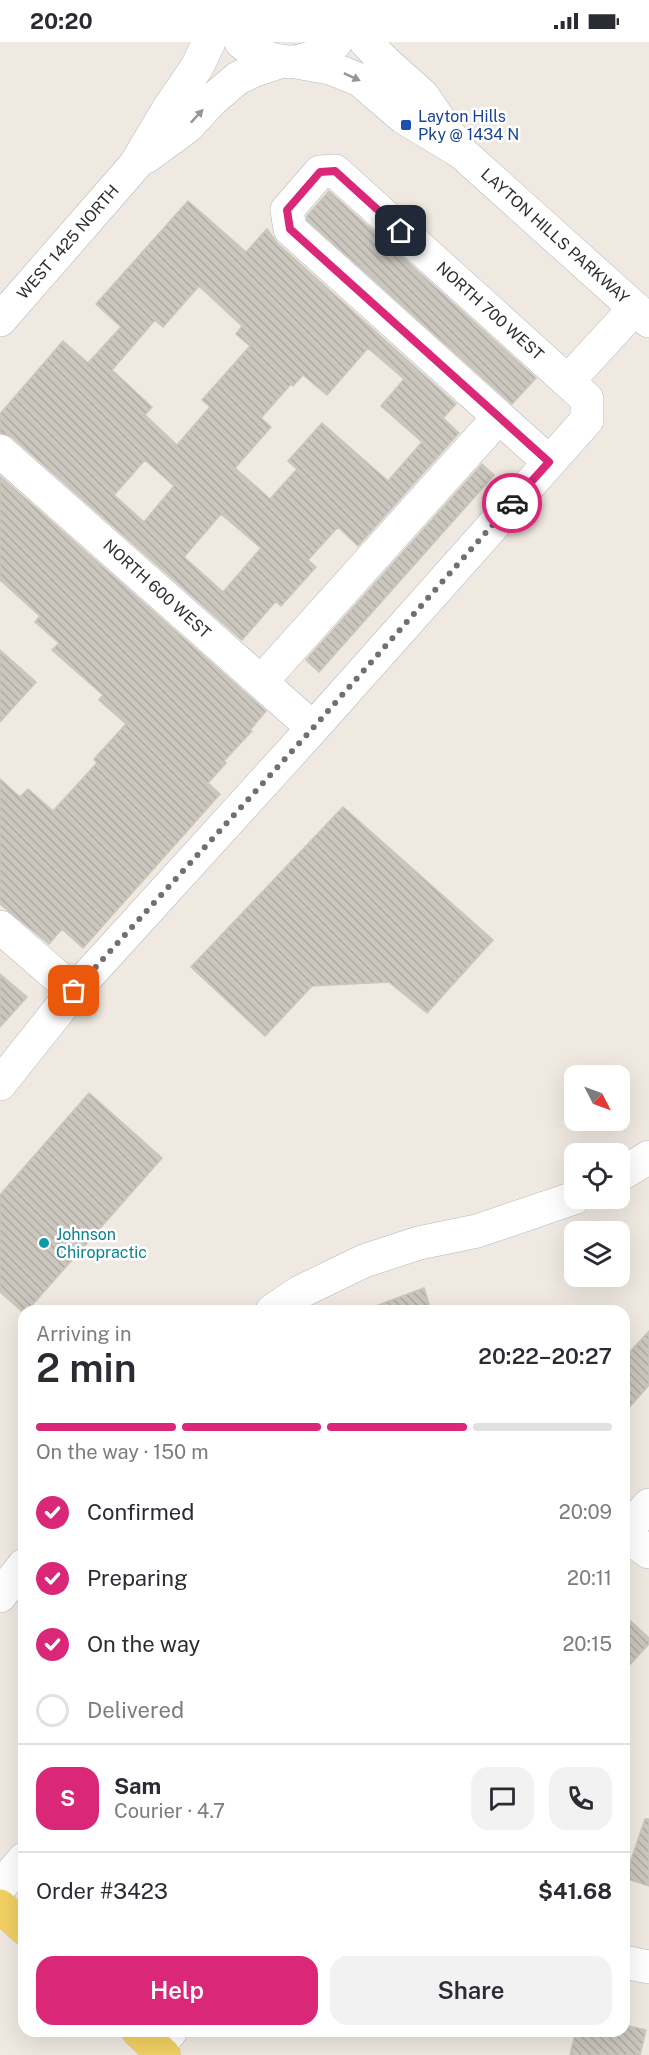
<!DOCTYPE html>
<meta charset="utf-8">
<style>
body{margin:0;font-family:"Public Sans",sans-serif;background:#f2f2f3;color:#2b2b33;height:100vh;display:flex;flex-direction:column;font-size:22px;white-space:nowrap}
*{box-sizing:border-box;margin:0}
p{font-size:20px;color:#7c7c81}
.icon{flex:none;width:33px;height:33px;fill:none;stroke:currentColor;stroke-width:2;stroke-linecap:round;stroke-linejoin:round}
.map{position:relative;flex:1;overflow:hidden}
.side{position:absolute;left:18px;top:1263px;width:612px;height:732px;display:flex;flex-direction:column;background:#fff;border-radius:18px;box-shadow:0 6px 24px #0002}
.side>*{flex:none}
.needle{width:39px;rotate:132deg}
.tools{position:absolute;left:564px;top:1023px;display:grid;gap:12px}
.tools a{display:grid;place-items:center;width:66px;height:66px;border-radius:12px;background:#fff;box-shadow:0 6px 24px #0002;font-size:30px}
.pin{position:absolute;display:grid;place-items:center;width:51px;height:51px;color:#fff;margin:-26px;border-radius:12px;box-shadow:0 3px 9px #0006}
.courier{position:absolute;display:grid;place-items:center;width:60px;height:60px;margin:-30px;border:4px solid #db2777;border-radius:50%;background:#fff;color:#222;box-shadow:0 2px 8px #0007}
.headline em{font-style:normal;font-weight:600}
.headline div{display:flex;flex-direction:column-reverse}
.headline{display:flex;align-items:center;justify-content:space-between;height:102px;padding:0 18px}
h1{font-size:39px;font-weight:600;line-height:45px}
.bar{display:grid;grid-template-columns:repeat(4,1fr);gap:9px 6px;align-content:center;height:72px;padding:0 18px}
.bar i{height:8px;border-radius:4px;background:#e1e1e2}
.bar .active{background:#db2777}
.bar p{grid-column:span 4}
.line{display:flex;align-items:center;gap:15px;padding:0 18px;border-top:2px solid #e1e1e2}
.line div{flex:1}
.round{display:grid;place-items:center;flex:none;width:63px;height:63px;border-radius:18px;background:#f2f2f3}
ol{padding:0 18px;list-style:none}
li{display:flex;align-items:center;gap:18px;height:66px}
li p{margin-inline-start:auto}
li .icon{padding:6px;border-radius:50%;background:#db2777;color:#fff;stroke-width:4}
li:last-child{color:#7c7c81}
li i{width:33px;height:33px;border:3px solid #e1e1e2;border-radius:50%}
.action{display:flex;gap:12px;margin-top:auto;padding:12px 18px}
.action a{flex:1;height:69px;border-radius:18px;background:#db2777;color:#fff;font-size:24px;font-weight:600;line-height:69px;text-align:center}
.action a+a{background:#f2f2f3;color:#2b2b33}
.status{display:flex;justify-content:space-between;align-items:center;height:42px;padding:0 30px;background:#fff;direction:ltr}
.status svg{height:16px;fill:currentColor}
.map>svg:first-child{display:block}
.building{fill:url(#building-back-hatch);stroke:#cbc5ba;stroke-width:1.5;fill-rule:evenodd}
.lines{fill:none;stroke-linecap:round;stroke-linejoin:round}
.minor-casing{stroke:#b4b7c1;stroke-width:34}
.major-casing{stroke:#c9c9c9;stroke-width:34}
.minor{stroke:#fff;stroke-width:33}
.major{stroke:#f2d163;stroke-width:33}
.oneway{fill:#969696}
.done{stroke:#726f6d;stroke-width:6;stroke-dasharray:0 10.8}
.route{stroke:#db2777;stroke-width:8}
.transit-dot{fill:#1a4fb4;stroke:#fff;stroke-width:2}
.culture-dot{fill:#0f9aa8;stroke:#fff;stroke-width:2}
.labels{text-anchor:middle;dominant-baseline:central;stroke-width:5;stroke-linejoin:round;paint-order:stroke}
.transit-label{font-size:16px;fill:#164399;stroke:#fff;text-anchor:start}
.street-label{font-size:16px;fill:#2e2e2e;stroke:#fff}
.culture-label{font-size:16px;fill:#0d838f;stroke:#fff;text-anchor:start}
</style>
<div class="status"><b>20:20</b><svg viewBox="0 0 49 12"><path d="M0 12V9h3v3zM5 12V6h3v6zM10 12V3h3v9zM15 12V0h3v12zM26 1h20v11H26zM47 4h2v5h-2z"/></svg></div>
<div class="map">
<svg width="649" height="2013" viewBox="0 0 649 2013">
<defs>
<pattern id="building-back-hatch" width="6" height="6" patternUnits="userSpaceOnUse" patternTransform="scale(1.5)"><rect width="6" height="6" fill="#cbc7bf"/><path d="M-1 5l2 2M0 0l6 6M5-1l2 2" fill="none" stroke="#afaba4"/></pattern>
</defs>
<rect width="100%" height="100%" fill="#efe9e1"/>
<path class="building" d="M329,149L536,336L512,362L307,178V174Z
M188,159L246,210L267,187L277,201L456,362L443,376L459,391L358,504L338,485L308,518L316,525L281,564L276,559L242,598L12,395L0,391V372L63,299L88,321L121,285L96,262ZM199,244L242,284L236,292L250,304L202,358L210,365L177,403L145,373L152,365L112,328L155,278L163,285ZM368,306L404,337L381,364L422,400L388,439L322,381L288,419L297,427L270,457L235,426L271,385L261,376L291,342L293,344L303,333L327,353ZM145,418L174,444L144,480L114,453ZM221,472L261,506L223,550L184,515Z
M482,422L494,433L319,630L306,618Z
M0,434L266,669L250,688L252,689L224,719L226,721L208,741L220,752L83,906L62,887L49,902L0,862V737L20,755L28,747L53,769L97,721L94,717L126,682L99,658L103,653L52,608L59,601L35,580L40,574L0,538Z
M0,608L36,640L0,680Z
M343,765L493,898L427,971L389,940L312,944L265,994L191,925Z
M0,932L27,955L0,985Z
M89,1051L162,1116L27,1269H24V1271L0,1250V1153Z
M424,1246L431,1269H369L368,1267Z
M649,1289V1343L624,1371V1316Z
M624,1573L649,1596V1602L624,1629Z
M645,1777H649V1844L625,1836Z
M624,1983L646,1988L640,2013H570L576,1989H624Z"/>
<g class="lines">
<g class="minor-casing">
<path id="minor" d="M241,0C273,26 305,27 336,0
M366,0L384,19L423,54L455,101
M296,20L330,26L360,38L403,75L461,110L649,279
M146,115L187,85L212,58L238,36L255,28L282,19
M0,278L135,123L169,66L197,25L209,0
M568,339L635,266
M0,409L313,686
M261,640L499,375
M0,885L74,949
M0,1042L74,949L313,686L587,378V357L335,129L320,130L287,168L290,187L549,420
M620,1133L649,1115
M272,1269L300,1250L364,1219L419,1201L477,1189L574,1156
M624,1491L649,1463
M624,1492L649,1510
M0,1554L24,1523
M0,1845L24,1817
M624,1920L649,1925
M156,2006L171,1989"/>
</g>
<g class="major-casing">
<path id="major" d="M0,1864L24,1886
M138,1989L164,2013"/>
</g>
<use href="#minor" class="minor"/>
<use href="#major" class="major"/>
</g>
<defs><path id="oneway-solid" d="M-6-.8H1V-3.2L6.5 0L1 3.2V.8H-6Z" transform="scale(1.5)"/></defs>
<g class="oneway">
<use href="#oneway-solid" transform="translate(352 35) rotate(25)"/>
<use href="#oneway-solid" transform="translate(197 74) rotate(-47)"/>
</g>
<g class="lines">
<path class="done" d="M74,949L313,686L512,461"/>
<path class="route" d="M401,189L335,129L320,130L287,168L290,187L549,420L512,461"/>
</g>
<rect class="transit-dot" x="400" y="77" width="12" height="12" rx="3"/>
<circle class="culture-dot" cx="44" cy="1201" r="6"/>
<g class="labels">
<g class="transit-label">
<text x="418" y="74">Layton Hills<tspan x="418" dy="18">Pky @ 1434 N</tspan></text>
</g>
<g class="street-label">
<text transform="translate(555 194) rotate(42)">LAYTON HILLS PARKWAY</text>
<text transform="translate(68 200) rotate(-49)">WEST 1425 NORTH</text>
<text transform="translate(490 269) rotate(42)">NORTH 700 WEST</text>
<text transform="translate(157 547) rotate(42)">NORTH 600 WEST</text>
</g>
<g class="culture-label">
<text x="56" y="1192">Johnson<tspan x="56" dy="18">Chiropractic</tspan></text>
</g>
</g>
</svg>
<div class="tools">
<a><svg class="needle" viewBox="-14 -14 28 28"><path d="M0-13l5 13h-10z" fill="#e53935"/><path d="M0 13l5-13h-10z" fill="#7c7c81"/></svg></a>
<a><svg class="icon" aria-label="locate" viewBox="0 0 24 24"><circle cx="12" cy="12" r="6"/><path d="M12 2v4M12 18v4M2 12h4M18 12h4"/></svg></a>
<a><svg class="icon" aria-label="layers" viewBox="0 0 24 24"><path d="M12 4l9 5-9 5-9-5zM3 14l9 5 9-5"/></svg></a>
</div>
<div class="pin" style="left:74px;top:949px;background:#ea580c"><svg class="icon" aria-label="bag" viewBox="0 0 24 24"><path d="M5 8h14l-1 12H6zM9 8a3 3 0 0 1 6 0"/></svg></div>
<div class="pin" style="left:401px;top:189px;background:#1f2937"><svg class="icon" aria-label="home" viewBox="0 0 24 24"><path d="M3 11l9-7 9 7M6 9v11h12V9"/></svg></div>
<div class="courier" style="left:512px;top:461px"><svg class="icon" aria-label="car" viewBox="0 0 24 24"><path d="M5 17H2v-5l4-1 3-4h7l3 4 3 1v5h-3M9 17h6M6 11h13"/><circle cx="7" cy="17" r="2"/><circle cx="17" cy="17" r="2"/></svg></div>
<section class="side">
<div class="headline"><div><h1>2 min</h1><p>Arriving in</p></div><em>20:22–20:27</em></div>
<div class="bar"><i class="active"></i><i class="active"></i><i class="active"></i><i></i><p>On the way · 150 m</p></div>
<ol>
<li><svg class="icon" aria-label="check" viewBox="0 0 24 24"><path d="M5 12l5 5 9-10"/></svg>Confirmed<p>20:09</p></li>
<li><svg class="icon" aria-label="check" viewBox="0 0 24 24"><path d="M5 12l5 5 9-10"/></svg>Preparing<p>20:11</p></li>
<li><svg class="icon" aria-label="check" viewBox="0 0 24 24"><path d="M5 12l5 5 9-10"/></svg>On the way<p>20:15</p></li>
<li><i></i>Delivered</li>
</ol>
<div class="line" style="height:108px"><b class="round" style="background:#db2777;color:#fff">S</b><div><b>Sam</b><p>Courier · 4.7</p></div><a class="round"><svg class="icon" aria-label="chat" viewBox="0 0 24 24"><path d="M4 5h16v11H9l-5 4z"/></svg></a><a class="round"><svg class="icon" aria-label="phone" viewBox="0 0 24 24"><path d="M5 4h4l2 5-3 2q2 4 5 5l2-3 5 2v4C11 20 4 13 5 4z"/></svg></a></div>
<div class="line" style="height:78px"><div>Order #3423</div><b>$41.68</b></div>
<div class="action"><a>Help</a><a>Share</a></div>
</section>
</div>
